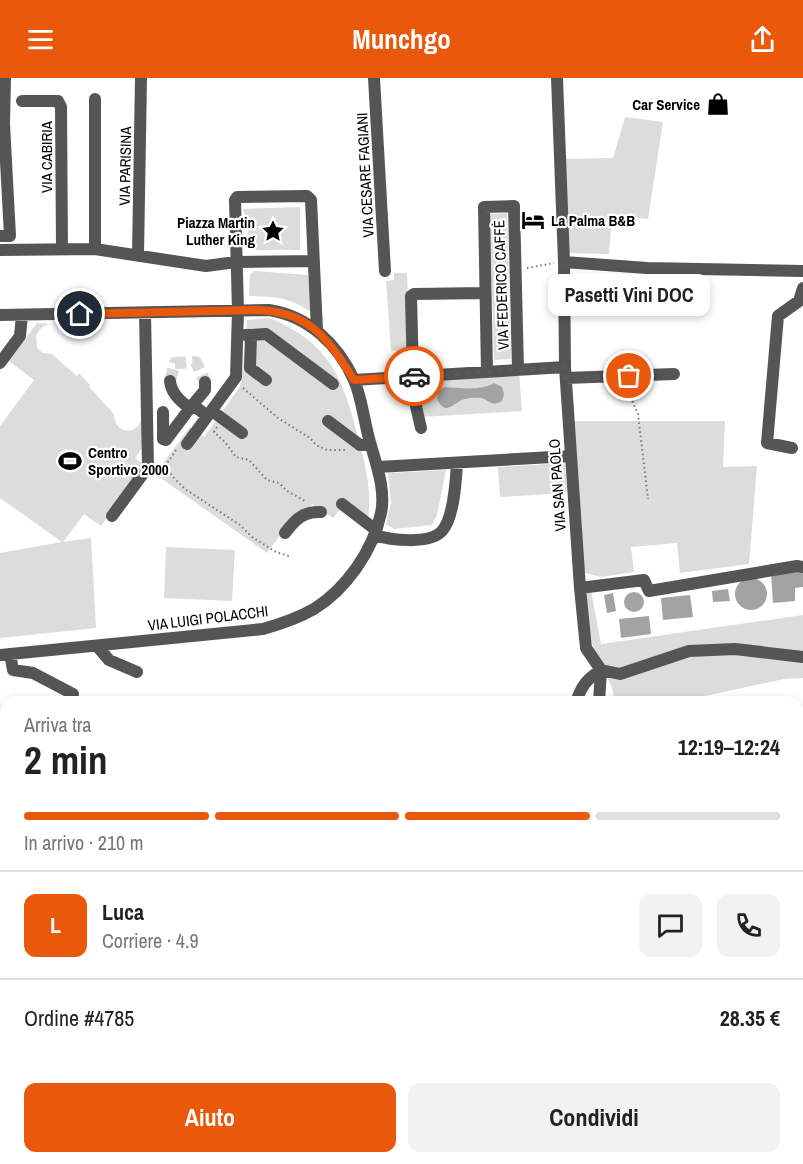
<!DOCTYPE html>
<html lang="it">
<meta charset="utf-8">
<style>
body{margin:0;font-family:"Archivo Narrow",sans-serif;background:#f2f2f2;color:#222;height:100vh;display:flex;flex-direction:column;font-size:22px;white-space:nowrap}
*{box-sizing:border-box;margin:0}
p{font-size:20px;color:#767676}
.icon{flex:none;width:33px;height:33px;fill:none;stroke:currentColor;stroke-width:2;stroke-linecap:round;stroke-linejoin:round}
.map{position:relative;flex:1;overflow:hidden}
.side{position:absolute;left:0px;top:618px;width:804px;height:468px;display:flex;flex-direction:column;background:#fff;border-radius:18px 18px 0 0;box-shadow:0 3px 9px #0003}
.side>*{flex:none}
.pin{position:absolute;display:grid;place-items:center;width:51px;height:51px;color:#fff;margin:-26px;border:3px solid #fff;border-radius:50%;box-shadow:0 2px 6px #0007}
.courier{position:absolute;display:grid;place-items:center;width:60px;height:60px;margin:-30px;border:4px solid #ea580c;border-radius:50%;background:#fff;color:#222;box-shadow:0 2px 8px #0007}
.bubble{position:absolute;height:42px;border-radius:12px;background:#fff;box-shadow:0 3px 9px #0003;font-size:20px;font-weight:700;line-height:42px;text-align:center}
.summary em{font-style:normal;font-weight:700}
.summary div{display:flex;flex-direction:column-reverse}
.summary{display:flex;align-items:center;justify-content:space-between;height:102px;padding:0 24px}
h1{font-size:39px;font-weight:700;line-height:45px}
.bar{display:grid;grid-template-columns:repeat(4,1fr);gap:9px 6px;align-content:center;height:72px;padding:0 24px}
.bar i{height:8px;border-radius:4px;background:#e0e0e0}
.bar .active{background:#ea580c}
.bar p{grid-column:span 4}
.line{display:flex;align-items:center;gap:15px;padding:0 24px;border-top:2px solid #e0e0e0}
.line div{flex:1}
.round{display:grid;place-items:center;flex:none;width:63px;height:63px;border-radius:12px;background:#f2f2f2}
.action{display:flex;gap:12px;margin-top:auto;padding:12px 24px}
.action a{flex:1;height:69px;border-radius:12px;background:#ea580c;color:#fff;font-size:24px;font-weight:700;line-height:69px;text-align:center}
.action a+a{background:#f2f2f2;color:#222}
header{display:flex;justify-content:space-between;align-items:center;height:78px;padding:0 24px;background:#ea580c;color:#fff;font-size:27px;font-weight:700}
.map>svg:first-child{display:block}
.green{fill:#dcdcdc}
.water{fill:#a3a3a3}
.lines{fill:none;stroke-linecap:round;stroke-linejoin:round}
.minor-tunnel{stroke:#d9d9d9;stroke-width:12;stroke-dasharray:12 6;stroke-linecap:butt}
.path{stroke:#777;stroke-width:2;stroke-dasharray:1.5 3;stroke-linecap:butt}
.minor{stroke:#555;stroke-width:12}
.done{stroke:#595959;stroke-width:6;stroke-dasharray:0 10.8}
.route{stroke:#ea580c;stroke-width:8}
.labels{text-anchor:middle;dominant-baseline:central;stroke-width:4.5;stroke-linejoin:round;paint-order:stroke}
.poi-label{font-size:15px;font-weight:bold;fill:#000;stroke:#fff;text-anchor:end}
.street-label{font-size:15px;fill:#000;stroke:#fff}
</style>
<header><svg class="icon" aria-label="menu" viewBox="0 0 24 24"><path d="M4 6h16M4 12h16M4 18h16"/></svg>Munchgo<svg class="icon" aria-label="share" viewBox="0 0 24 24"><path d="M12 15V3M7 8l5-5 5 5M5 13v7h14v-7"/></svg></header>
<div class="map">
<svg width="803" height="1086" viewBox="0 0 803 1086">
<rect width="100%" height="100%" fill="#fff"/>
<path class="green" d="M625,39L663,44L648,141L612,138L609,176L565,175L563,81L613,80Z
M300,129V172H252L243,131Z
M507,135L511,281L494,282L490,136Z
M254,193L308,197L311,234C287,218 276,219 249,218L250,197Z
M394,195H407L410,272L391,273L386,203L394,202Z
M270,240C334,267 344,305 360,366C366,391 372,414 368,440L346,424L333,440L312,426L309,432L298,433L267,475L155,396L190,349L204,359L239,310L242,301L247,242Z
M37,245L49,246L42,249L36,257L37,270L43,275L52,276L77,298L79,295L90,307L89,309L114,336C114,355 135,359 142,341L145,365L135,380L144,387L101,448L84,436L63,464L91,460L96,550L0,560V475L62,464L0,420V348L34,302L9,283Z
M519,294L522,333L421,339L418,300Z
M574,343H725L723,389L757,388L749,486L680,495L677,465L631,469L634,494L601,499L586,495L584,491Z
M565,385L567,415L500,419L498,389Z
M446,392L437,437L432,447L394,451L386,446L391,425L388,395Z
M166,469L235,472L232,523L164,520Z
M591,512L601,566L803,537V600L784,601L677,624H614C615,606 601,592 595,575C589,556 586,537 584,518Z
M6,687V913L0,909V688Z
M440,1080H667L665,1086H442Z"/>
<path class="water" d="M494,305L502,309L504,316L502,323C493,328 492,325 484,321C480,319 469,320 465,321C454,323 446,340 437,321L439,312L445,309C460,310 481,313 494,305Z
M803,491V509L795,510V523L773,525L771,494Z
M735 516a16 16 0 1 1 32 0a16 16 0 1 1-32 0Z
M728,511L730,523L713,524L712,513Z
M624 524a10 10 0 1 1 20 0a10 10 0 1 1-20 0Z
M613,515L616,533L607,535L604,517Z
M690,517L693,539L663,542L661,520Z
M649,538L651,556L621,560L619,541Z"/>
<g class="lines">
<path class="minor-tunnel" d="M170,303L175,285L196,284L205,304
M588,1086L589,1080"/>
<path class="path" d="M527,190L554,185
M243,310L278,340L310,360L316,367L327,372H345
M629,310L633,325L638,336L648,421
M217,349L214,354L225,364L236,379L249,382L267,402L279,405L287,413L307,424
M176,372L168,384L167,389L173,399L185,411L240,447L252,459L276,474L289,478
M798,773L803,772
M160,1086L163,1080
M588,1086L592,1080"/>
<path class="minor" d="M374,0L385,193
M557,0L564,184L565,289L580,510L586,570L601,592L599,624
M22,23H58L61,29L62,171
M0,158H10L4,46L5,0
M95,171V21
M0,172L95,171L206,188L236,184L314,183
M138,177L141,0
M564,184L647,190L803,193
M0,237L269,232C308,238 338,266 354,302C362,320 364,344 370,364C376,386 386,412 381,435C373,473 346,511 314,531C298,540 281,546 263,551L0,577
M245,257H251L250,290L266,302
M251,257L266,256L333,306
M0,285L20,258L22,237
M487,294L484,129L514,128L518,292
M409,298L421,350
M413,298L411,218L414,216L485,215
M566,300L674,296
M354,302L565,289
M170,303C171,315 181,324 190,330L205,312V304
M212,333L242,355
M163,334V361L166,362
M328,343L360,367H371
M166,362L190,330H197L207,338
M187,366L236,299L238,233L235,122L237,119L307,118L311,122L317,252
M792,370L767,365L778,238L799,223L803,210
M378,389L570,378
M342,426L376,452
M112,438L148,389L145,235
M285,455C295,442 303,433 321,434
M374,457C390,462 429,467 442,453C454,440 456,402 457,385
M580,510L644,502L649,513L797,488L803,489
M97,568L109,582L137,594
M10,576L13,592L33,595L73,616
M444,624H449
M576,624C582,607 586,602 601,592L620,596L689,573L735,571L803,579
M0,642L1,643
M798,865L803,864
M0,892L6,895
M798,920L803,939
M460,1080L465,1086"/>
</g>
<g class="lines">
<path class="done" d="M414,298L565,289L566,300L629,298"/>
<path class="route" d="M80,236L254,232C308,232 328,260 354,302L414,298"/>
</g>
<defs>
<g id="shop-bare" transform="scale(1.8)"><path d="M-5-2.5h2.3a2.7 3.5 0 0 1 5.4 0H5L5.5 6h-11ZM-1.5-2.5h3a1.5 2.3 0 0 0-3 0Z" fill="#000" stroke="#fff" stroke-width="2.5" paint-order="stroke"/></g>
<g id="hotel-bare" transform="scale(1.8)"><path d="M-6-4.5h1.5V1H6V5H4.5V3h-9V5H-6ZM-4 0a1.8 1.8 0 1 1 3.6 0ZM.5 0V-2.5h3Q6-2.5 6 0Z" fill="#000" stroke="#fff" stroke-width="2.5" paint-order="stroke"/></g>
<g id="sight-bare" transform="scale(1.8)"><path d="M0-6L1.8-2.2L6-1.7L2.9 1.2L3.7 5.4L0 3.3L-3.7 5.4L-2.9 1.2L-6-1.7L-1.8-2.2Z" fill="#000" stroke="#fff" stroke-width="2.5" paint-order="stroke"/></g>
<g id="stadium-bare" transform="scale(1.8)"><path d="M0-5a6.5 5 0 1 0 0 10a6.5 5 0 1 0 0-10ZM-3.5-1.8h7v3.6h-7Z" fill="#000" stroke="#fff" stroke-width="2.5" paint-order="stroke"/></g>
</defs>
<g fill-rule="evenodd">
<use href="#shop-bare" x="718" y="26"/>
<use href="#hotel-bare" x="533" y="142"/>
<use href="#sight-bare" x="273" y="153"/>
<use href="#stadium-bare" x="70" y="383"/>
</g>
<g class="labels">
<g class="poi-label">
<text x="700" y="26">Car Service</text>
<text x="551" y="142" text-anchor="start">La Palma B&amp;B</text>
<text x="255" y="144">Piazza Martin<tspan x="255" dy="17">Luther King</tspan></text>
<text x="88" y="374" text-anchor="start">Centro<tspan x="88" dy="17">Sportivo 2000</tspan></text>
</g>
<g class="street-label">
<text transform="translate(46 79) rotate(-90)">VIA CABIRIA</text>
<text transform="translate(125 88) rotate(-89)">VIA PARISINA</text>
<text transform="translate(365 97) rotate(-93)">VIA CESARE FAGIANI</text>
<text transform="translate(501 207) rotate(-92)">VIA FEDERICO CAFFÈ</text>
<text transform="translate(557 407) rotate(-94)">VIA SAN PAOLO</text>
<text transform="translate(208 540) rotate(-7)">VIA LUIGI POLACCHI</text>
</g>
</g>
</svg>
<div class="pin" style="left:629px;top:298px;background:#ea580c"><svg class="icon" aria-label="bag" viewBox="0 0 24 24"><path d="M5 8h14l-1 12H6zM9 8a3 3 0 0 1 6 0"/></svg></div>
<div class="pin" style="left:80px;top:236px;background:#1f2937"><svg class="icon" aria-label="home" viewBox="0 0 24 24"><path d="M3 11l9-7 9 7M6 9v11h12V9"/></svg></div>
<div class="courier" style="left:414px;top:298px"><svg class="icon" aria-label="car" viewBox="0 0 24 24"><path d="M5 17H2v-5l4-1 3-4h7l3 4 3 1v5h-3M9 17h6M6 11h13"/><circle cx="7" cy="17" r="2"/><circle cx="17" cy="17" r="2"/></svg></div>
<div class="bubble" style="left:548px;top:196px;width:162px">Pasetti Vini DOC</div>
<section class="side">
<div class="summary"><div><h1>2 min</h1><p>Arriva tra</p></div><em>12:19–12:24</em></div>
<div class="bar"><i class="active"></i><i class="active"></i><i class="active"></i><i></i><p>In arrivo · 210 m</p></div>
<div class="line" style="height:108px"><b class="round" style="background:#ea580c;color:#fff">L</b><div><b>Luca</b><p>Corriere · 4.9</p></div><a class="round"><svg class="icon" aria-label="chat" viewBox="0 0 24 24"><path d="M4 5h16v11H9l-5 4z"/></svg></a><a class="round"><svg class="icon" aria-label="phone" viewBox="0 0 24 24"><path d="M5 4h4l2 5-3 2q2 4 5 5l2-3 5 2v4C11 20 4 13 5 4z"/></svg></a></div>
<div class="line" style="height:78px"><div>Ordine #4785</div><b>28.35 €</b></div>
<div class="action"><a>Aiuto</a><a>Condividi</a></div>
</section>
</div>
